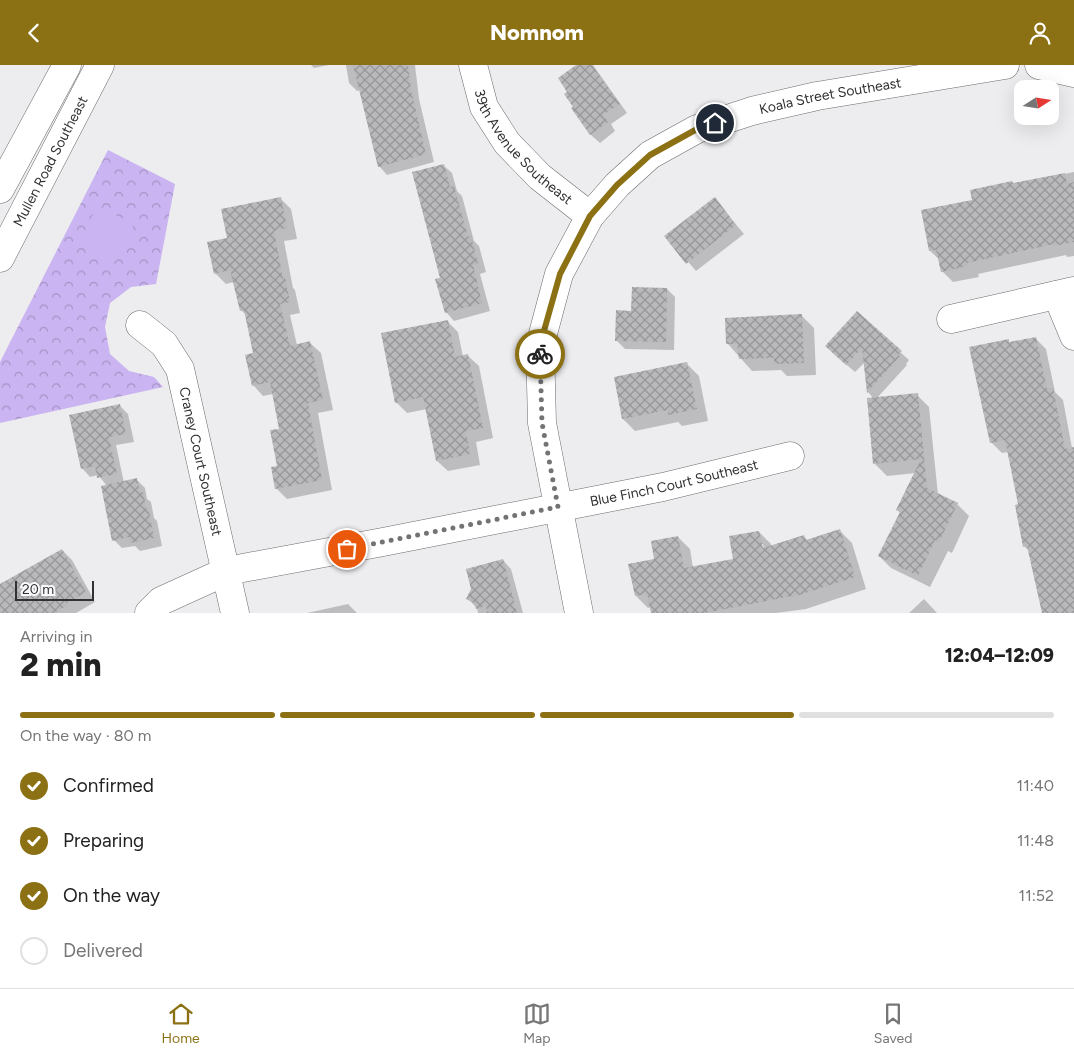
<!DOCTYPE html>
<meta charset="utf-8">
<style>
body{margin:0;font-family:Figtree,sans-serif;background:#f2f2f2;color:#222;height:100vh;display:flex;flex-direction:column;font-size:19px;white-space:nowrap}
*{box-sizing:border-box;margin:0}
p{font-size:16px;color:#767676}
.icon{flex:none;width:28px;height:28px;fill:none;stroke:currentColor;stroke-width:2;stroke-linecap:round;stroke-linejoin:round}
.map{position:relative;height:548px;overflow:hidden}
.sheet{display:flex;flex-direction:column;background:#fff;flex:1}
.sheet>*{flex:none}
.needle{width:32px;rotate:78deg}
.controls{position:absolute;left:1014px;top:15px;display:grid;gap:10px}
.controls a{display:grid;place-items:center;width:45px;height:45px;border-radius:10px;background:#fff;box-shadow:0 5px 20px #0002;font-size:25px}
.scale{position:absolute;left:15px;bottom:12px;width:79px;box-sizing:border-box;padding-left:5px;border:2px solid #313132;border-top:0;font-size:14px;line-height:18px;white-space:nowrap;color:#313132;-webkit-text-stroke:4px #faf9fc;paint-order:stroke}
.pin{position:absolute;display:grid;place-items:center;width:42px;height:42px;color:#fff;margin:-21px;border:2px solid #fff;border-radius:50%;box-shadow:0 1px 5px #0007}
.courier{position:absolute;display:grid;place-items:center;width:50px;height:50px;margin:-25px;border:4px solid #8c7114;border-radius:50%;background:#fff;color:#222;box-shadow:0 1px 6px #0007}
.summary em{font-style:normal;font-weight:800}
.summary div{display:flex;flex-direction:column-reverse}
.summary{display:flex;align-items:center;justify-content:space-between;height:85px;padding:0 20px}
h1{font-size:32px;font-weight:800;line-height:38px}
.bar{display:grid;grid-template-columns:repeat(4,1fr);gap:8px 5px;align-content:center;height:60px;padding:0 20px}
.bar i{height:6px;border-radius:4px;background:#e0e0e0}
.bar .current{background:#8c7114}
.bar p{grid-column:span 4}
ol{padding:0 20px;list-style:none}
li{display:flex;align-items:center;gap:15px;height:55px}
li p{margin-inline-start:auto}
li .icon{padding:5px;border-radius:50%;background:#8c7114;color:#fff;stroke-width:4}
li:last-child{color:#767676}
li i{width:28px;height:28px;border:2px solid #e0e0e0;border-radius:50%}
header{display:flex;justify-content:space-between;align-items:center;height:65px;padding:0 20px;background:#8c7114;color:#fff;font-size:22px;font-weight:800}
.tabs{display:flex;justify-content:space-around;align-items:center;height:70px;border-top:1px solid #e0e0e0;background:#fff;font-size:14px;color:#767676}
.tabs a{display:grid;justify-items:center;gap:2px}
.tabs .current{color:#8c7114}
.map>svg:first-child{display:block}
.park{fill:url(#park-crowns)}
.garden{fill:#cab4f1}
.shadow{fill:#0003;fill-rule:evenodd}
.building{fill:url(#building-cross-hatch)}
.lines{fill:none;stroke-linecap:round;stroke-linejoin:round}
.street-casing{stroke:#6c6b6d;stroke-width:29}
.secondary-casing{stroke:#6c6b6d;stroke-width:29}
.street{stroke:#fff;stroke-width:28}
.secondary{stroke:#fff;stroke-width:28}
.done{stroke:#737274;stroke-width:5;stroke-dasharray:0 9}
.route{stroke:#8c7114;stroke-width:6}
.labels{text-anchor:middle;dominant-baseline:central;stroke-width:4.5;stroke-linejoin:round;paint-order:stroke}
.street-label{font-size:14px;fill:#313132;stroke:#faf9fc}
</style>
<header><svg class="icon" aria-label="back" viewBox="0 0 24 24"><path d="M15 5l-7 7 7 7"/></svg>Nomnom<svg class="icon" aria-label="person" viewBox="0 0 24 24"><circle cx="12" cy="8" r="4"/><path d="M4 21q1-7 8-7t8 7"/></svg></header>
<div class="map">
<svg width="1074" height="548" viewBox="0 0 1074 548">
<defs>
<pattern id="park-crowns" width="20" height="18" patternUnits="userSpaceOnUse" patternTransform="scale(1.25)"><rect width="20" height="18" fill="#cab4f1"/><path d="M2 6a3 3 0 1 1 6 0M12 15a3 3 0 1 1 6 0" fill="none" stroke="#a593c4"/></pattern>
<pattern id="building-cross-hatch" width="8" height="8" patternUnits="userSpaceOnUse" patternTransform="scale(1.25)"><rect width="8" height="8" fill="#b9b8bb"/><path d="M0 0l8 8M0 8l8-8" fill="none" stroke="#979699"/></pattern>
</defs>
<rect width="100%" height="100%" fill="#edecef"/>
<path class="park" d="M108,85L175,119L156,219L131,222L110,238L105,262L110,289L129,306L154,312L163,322L0,358V297Z"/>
<path class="garden" d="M97,141L134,159L116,196L79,178Z"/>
<path class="shadow" d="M311,0H329L314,3Z
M346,0H415L419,34L434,97L387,110L379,101L361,25L357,26L349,18Z
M578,0H593L627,48L611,59L615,66L600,78L591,70L573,43Z
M443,100L452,108L457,126L462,131L474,176L479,181L486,207L480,209L490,246L454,256L446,247L442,214Z
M1074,107V191L1067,192L1066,190L978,209L979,212L953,217L942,206L940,195L930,186L974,136L1012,117L1014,119Z
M280,133L291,144L297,174L284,176L293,223L295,225L300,248L290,250L297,280L310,278L321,288L333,345L318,348L332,425L287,434L276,423L281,365L273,329L263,331L253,320L255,289L246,250L241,245L234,217L226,219L215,208L228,174Z
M714,133L744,169L696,206L666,171Z
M667,224L675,232L674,285L625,284L616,275L632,247Z
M857,248L909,295L906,299L907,300L877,333L917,330L929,342L938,430L957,439L969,451L952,488L948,486L930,522L891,503L879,491L900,448L898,445L916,408L887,411L875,399L874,334L868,327L865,297L855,307L835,290Z
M802,251L814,263L816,310L787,311L781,305L752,306L727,278Z
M447,256L458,267L463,292L468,291L479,301L493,373L476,377L480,400L448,406L437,396L427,344L407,348L396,337Z
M1035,273L1046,284L1055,327L1063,335L1072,383H1074V548H1044L1029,486L1024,481L1020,440L1008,387L1002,388L991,377L1008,276L1010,278Z
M687,299L699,311L708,356L682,361L678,357L635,366L623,354L615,313Z
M120,341L128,349L134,377L116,380L124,418L137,415L145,423L147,434L151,437L154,453L157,456L162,481L140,486L135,481L122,483L114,475L107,421L98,410L90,412L82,403Z
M840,466L852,478L866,524L806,544L776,548H652L651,542L648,543L636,531L656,495L678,472L690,484L693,503L735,495L759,467L771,479V482L804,472L808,476ZM761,479H763L765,489Z
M62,485L72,495L95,537L76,548H0V520Z
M503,495L511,504L523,548H478L477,543L468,534Z
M924,534L937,548H909Z
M348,539L357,548H307Z"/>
<path class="building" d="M353,0H408L411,25L426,89L378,102Z
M576,0H592L620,39L603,50L608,57L590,70L571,43L573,42L564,29L567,27L558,13Z
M444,99L450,122L454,121L468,172L471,171L478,199L473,200L482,238L445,248L435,214L440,213L412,107Z
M1065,108L1067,119L1074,117V177L1054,181V179L967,198L968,201L941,207L936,185L929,186L921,145L972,135L970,125L1012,116L1013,118Z
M281,132L287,163L274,166L283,214L285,213L290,237L280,239L290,281L310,276L323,335L308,338L322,415L275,424L271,402L277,401L270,365L279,364L270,317L252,321L245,290L253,288L244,245L240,246L230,205L214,209L207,177L227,173L221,144Z
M715,132L736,160L686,199L664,171Z
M632,222L667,223L666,277L615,276L616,245L631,246Z
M857,246L902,286L898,290L900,291L867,328L862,283L846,300L825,281Z
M802,249L804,298L774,299V293L739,294L737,279H726L725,253Z
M448,255L455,292L468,289L483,363L466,366L470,389L436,396L423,332L395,338L381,268Z
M1036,272L1047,324L1053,323L1065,384L1074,382V548H1042L1027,481L1023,482L1015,440L1018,439L1005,375L990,378L969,282L1009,274V277Z
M687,297L697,344L668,350V345L622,354L614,312Z
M918,328L927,423L958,438L939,477L935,475L918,511L878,491L900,447L896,445L921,394L873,399L867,333Z
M120,339L126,369L109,372L117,409L97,413L95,401L81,404L69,350Z
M137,413L140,428L143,427L147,446H149L154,473L130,478L129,472L112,476L101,421Z
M840,464L855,512L793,532L792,531L704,548H651L647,529L635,531L628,499L654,494L651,476L678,471L684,503L733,494L729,471L759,466L763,483L804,470L806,475Z
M62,484L86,527L67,538L68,540L54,548H0V519Z
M503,494L517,548H487L486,541L476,544L474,538L466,534L471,524L466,504Z"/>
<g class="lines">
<g class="street-casing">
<g id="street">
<path id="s1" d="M473,0L484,42L507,78L540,112L590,151"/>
<path d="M1039,0L1074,8"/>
<path d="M1057,230L1074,271"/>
<path d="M951,254L1074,226"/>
<path id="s2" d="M140,260L164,279L180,304L235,548"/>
<path id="s3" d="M149,548L161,536L227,506L383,477L663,422L790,391"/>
<path id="s4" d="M579,548L542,358L540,280L559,209L590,151L617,120L650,90L697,64L752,46L817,31L1005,0"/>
</g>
</g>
<g class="secondary-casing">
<g id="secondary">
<path d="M0,124L67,0"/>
<path id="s5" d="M0,193L100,0"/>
</g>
</g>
<use href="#street" class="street"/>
<use href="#secondary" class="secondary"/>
</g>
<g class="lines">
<path class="done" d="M347,484L558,442L542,358L540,289"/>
<path class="route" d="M540,289V280L560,209L590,151L617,120L650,90L697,64L715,58"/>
</g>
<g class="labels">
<g class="street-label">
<text stroke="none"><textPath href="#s4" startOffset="688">Koala Street Southeast</textPath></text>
<text stroke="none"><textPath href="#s1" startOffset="99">39th Avenue Southeast</textPath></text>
<text stroke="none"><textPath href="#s5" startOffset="109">Mullen Road Southeast</textPath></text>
<text stroke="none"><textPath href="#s2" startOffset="155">Craney Court Southeast</textPath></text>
<text stroke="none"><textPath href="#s3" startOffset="545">Blue Finch Court Southeast</textPath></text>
</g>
</g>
</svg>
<div class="controls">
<a><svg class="needle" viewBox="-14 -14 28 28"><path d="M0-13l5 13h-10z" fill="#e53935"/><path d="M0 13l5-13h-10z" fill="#767676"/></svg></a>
</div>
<div class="scale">20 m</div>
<div class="pin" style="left:347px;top:484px;background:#ea580c"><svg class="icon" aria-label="bag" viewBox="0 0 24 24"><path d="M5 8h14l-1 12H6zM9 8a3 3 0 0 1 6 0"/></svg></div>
<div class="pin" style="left:715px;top:58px;background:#1f2937"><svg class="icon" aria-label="home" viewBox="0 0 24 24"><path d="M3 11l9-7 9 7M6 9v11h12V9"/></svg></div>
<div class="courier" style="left:540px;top:289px"><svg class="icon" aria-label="bike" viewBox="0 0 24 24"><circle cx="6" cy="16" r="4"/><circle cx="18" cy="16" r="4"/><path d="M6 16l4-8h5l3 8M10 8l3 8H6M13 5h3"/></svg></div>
</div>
<section class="sheet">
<div class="summary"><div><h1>2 min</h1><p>Arriving in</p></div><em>12:04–12:09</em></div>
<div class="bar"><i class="current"></i><i class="current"></i><i class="current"></i><i></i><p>On the way · 80 m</p></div>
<ol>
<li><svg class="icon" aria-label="check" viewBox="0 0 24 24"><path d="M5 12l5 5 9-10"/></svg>Confirmed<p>11:40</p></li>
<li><svg class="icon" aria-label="check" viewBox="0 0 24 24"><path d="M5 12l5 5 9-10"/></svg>Preparing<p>11:48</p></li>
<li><svg class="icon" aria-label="check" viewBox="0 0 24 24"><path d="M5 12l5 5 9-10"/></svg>On the way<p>11:52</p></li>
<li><i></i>Delivered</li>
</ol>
</section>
<nav class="tabs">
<a class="current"><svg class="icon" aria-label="home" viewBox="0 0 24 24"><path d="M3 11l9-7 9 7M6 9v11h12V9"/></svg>Home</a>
<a><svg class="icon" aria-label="map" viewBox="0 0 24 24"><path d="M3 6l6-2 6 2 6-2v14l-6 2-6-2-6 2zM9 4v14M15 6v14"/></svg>Map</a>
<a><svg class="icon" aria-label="saved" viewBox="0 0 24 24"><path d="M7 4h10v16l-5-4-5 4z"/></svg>Saved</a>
</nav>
